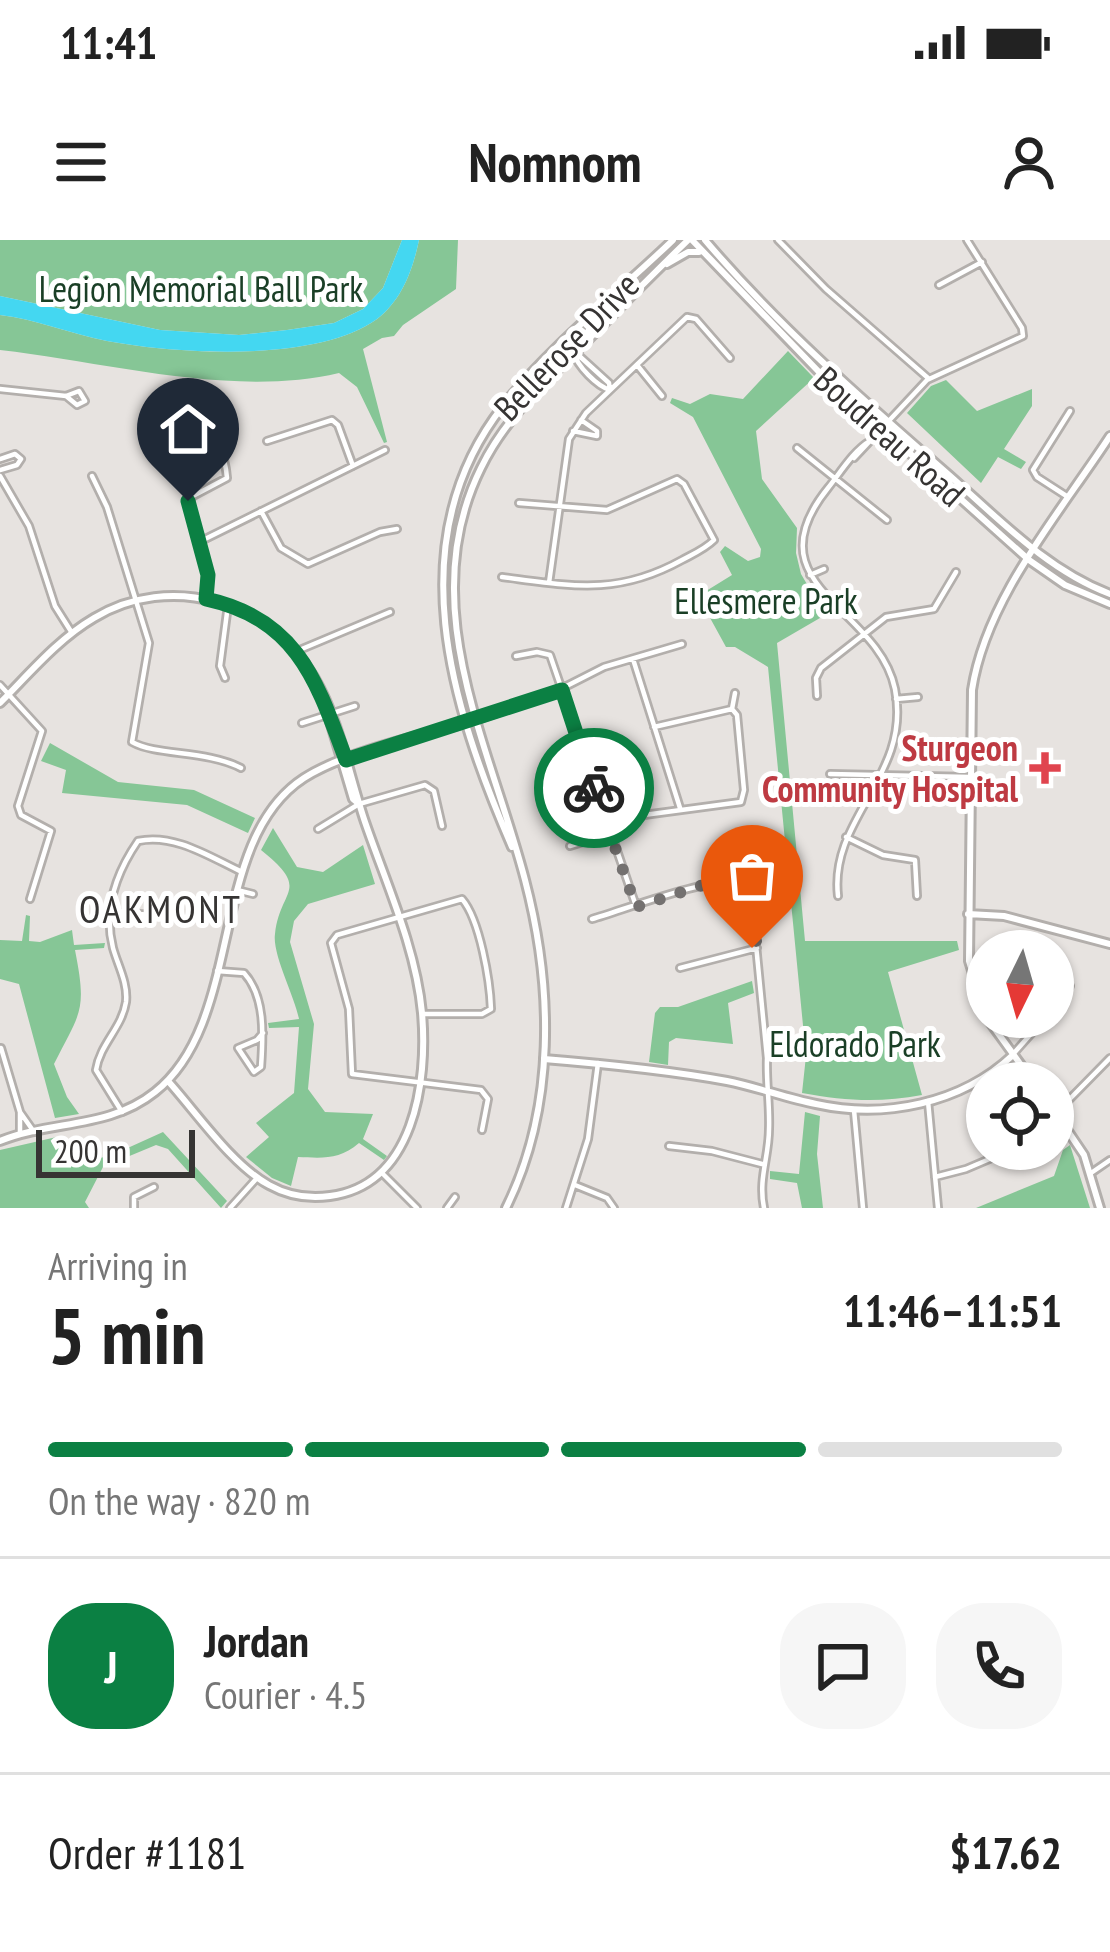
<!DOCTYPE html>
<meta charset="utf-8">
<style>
body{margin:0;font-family:"PT Sans Narrow",sans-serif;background:#f6f6f6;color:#222;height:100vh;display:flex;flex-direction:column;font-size:45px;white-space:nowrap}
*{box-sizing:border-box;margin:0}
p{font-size:39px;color:#767676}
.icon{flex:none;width:66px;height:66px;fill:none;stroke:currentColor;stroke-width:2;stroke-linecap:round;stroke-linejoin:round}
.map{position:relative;height:968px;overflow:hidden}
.side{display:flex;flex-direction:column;background:#fff;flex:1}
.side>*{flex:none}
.needle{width:78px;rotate:185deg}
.controls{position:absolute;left:966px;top:690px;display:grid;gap:24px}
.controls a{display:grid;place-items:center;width:108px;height:108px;border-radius:50%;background:#fff;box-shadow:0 3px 9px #0004;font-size:60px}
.scale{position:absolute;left:36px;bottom:30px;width:159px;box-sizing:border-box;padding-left:12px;border:6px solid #363433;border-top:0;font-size:33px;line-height:42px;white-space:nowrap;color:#363433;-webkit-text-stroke:9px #fff;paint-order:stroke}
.pin{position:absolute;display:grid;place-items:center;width:102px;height:102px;color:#fff;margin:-123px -51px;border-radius:50% 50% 50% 0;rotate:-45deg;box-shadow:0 0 12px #0007}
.pin .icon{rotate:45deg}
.courier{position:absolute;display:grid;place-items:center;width:120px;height:120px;margin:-60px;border:9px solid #0b8043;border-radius:50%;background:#fff;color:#222;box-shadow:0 3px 15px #0007}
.summary em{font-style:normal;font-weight:800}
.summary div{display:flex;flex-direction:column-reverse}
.summary{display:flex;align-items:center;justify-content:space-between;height:204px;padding:0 48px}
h1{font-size:78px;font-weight:800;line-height:90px}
.bar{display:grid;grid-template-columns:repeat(4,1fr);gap:18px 12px;align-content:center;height:144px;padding:0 48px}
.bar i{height:15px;border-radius:9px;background:#e0e0e0}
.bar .active{background:#0b8043}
.bar p{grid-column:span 4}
.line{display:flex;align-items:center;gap:30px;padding:0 48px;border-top:3px solid #e0e0e0}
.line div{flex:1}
.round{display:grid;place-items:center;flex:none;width:126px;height:126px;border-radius:48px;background:#f6f6f6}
.status{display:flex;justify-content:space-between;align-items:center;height:84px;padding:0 60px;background:#fff;direction:ltr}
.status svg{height:33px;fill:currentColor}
header{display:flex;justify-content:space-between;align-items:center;height:156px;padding:0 48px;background:#fff;font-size:54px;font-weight:800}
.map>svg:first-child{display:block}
.green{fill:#86c696}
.water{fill:#44d7f1}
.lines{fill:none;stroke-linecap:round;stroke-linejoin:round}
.minor-casing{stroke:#b3afac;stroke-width:10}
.tertiary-casing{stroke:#b3afac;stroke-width:12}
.secondary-casing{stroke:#b3afac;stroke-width:12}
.minor{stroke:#fff;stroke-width:4.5}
.tertiary{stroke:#fff;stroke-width:6}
.secondary{stroke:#fff;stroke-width:6}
.done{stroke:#747170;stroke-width:12;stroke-dasharray:0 21.6}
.route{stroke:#0b8043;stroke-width:15}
.health-dot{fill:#e0444e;stroke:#fff;stroke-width:4.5}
.labels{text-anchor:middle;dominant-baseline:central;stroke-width:10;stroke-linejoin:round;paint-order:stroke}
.park-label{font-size:36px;fill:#1a3f26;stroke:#fff}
.street-label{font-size:36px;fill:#363433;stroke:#fff}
.health-label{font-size:36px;font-weight:bold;fill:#be3a42;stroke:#fff;text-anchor:end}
.neighbourhood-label{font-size:39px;letter-spacing:3px;fill:#363433;stroke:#fff}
</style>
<div class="status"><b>11:41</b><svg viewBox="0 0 49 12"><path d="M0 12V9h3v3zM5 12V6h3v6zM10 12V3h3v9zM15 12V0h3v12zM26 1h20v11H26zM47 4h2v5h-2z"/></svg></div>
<header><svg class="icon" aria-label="menu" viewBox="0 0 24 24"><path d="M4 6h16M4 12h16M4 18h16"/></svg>Nomnom<svg class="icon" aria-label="person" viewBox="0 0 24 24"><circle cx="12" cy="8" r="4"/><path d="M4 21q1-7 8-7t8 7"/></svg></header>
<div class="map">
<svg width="1110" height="968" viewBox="0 0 1110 968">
<rect width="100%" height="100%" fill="#e7e3e0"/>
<path class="green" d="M0,0H402L383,48L363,69L334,83L287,90L239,95L160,90L0,56Z
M419,0H458L456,49L403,85L394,96L382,98L363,109L387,202L384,203L357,147L339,133C233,158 107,122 0,110V75C36,79 71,94 107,101C177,114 316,123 377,79C402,60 413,29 419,0Z
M788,111L814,138L756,191L762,239L797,288L796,313L801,334L811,351L832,371L777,403L805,701H957L959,710L888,732L922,855C880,863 845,861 802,853L806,816L768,427L735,407H726L698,356L732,335L720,312L725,306L748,321L760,317L761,309L693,177L670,163L672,158L690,164L710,154L743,159Z
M946,140L977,171L1032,149V166L1004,209L1026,222L1021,229L998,217L981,243L907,173L931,146Z
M50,503L118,542L194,550L255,578L248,593L187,565L62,553L66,530L41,521Z
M273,588L297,627L323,632L363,605L375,644L308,664L294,681L290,702L314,784L308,849L325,872L373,874L363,899L387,916L384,920L359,903C339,920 323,918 298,917L291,946L272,938L246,917L269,897L256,883L294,853L299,787L269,788L268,783L299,779C295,757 272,714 275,694C280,648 312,651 261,610Z
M26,675L30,676L29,701L40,702L72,690L74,705L105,703L104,708L75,710C87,771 81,771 54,824L67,857L79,874L55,878L19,744L0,739V700L22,701Z
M752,741L754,753L728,763L733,804L676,798L669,802L668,825L649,822L655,773L660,767H678Z
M805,872L820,876L817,914L823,968H802L797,943L770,939V931L799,934Z
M163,892L227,961L221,968L168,909L156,905L103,927L85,962L89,968H0V910L61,896L67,924L110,916Z
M1070,905L1090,968H976L1054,936L1063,910Z"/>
<path class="water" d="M402,0H419C413,29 402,60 377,79C316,123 177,114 107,101C71,94 36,79 0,75V56L160,90L239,95L287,90L334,83L363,69L383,48Z"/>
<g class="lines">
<g class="minor-casing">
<path id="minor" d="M778,0L826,49L928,138
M939,45L982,22
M565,103L609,143L610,150
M574,113C577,126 597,146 610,150
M637,125L662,156
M0,149L66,156L79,151L85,161L77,165L66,156
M899,170L927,140L1023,96L1022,88L967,0
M149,187C195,183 223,188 227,238L193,256L188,263L199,302
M573,191L597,196V191L581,180
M267,201L332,180L338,185L353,226
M797,208L887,280
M854,218L914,154
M0,219L15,214L21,219L17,225L0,230
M0,236L29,286L55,366L72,393
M92,236L107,267L149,403L132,502C157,516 206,510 241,528
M1068,257L1037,237L1033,230L1070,171
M261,271L281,308L308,324L380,292L397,289
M810,335L824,329
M502,337C572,346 617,356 682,320C693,314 705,309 714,300L684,244L677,239L607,270L519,263
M549,343L569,199L586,173L687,77L696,79L730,118
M206,359L208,335L199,302L385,210
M297,411L390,372
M516,416L537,412L550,415L636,666
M633,419L680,568
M225,438L220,426L228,365
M0,445L42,491L18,566L21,575L51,591L30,659
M817,456L816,438L821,428L886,377L934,369L956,332
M896,459L918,457
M477,480L545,457L604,427L682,404
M302,483L355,466
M654,487L732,469L735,453
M830,534L969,537
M549,535L586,523
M318,589L359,564L425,545L434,551L442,586
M846,597L883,615L915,620L917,656
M570,606L605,595L644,575L741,562L744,550L737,475L732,469
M237,650L253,654
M838,656C829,577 912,536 895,449C878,366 749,346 828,248C840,233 854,210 870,201
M110,672L153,675
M592,679C627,669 720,632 750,643L767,818C766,842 770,865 769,889C769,917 758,939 764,968
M970,726L987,723
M680,728L757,708
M217,731L244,733C266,757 263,797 261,827L254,832L238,808L257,800L263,793
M972,737L987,734
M1053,769L1070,746
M422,774H482L491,769C490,741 480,680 462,659L337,695L331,703L349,769L352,834L481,850L488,859L482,890
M1,808L20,872V894
M1014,813L1046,777
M928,861L938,968
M854,870L863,968
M20,872L34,892
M122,872L96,830C100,804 122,788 126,762C128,743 118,726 113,708C103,669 116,633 138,601C174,593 210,617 242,632
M1056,873L1110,818
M669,906L712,911L762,924
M382,933L417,968
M1091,933L1110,920
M935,937L966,929L1013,909
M575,945L607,958L614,968
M134,968V957L154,947
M230,968L257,938
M447,968L455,957
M566,968L588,899L598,823"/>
</g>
<g class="tertiary-casing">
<path id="tertiary" d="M0,463C29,434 58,399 94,378C170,332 270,361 314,437C340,481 349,535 365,582C386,643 416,708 422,773C428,842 414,945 330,956C309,959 287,955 269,945C232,925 196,872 168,841
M329,478L353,559L359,564
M968,674L1004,676L1110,704
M544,819C605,824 667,830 727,841C757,847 786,858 816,864C884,879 961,864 1013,815
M1034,843L987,778L969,721L972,450C986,358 1060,273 1110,196
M1053,869L1084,915L1100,968
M0,901C52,880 109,889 155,852C246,780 207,601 304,538C346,511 427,494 477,480"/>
</g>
<g class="secondary-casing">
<path id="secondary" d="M692,0L819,132L1029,320L1065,345L1110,364
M705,0C778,86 864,161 949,235C999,279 1047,330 1110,354
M667,24L688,12H699
M574,110L602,73
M539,145L565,107
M512,607C451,466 398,300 503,166C547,109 620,51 673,0
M506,968C556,867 553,747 525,640C490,505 413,365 481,228C505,178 546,141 585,103C619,68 653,34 688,0"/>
</g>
<use href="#minor" class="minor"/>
<use href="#tertiary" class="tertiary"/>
<use href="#secondary" class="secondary"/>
</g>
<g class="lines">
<path class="done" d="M594,548L636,667L706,644L748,641L757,708H752"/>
<path class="route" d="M188,261L208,335L206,359C298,379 317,442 346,520L562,450L594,548"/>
</g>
<path class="health-dot" d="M1039 510h12v12h12v12h-12v12h-12v-12h-12v-12h12z"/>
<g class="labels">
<g class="park-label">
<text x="201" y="48">Legion Memorial Ball Park</text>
<text x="766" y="360">Ellesmere Park</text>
<text x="855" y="803">Eldorado Park</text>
</g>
<g class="street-label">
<text transform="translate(566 106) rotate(-46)">Bellerose Drive</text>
<text transform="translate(890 196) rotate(42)">Boudreau Road</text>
</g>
<g class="health-label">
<text x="1018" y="507">Sturgeon<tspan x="1018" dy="41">Community Hospital</tspan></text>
</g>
<g class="neighbourhood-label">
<text x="161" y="668">OAKMONT</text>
</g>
</g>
</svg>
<div class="controls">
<a><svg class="needle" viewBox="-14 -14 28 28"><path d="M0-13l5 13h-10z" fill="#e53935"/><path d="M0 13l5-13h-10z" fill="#767676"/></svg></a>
<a><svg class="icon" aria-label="locate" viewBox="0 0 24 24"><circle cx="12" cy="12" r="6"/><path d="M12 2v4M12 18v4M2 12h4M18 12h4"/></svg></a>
</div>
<div class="scale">200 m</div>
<div class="pin" style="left:752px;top:708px;background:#ea580c"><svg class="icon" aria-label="bag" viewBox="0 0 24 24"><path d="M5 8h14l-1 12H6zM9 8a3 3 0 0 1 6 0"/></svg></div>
<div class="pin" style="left:188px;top:261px;background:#1f2937"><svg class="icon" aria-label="home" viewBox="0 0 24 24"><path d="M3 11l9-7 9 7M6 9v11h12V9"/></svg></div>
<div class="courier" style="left:594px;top:548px"><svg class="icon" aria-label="bike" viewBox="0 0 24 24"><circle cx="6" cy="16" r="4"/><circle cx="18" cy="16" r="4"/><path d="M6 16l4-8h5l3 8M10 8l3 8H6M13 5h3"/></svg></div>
</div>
<section class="side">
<div class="summary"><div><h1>5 min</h1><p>Arriving in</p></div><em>11:46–11:51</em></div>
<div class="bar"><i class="active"></i><i class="active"></i><i class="active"></i><i></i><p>On the way · 820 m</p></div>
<div class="line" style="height:216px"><b class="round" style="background:#0b8043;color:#fff">J</b><div><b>Jordan</b><p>Courier · 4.5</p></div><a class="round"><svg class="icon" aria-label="chat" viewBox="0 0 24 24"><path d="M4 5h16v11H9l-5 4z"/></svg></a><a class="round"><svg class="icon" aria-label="phone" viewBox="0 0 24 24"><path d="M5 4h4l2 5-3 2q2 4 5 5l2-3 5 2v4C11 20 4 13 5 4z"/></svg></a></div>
<div class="line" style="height:156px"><div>Order #1181</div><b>$17.62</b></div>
</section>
